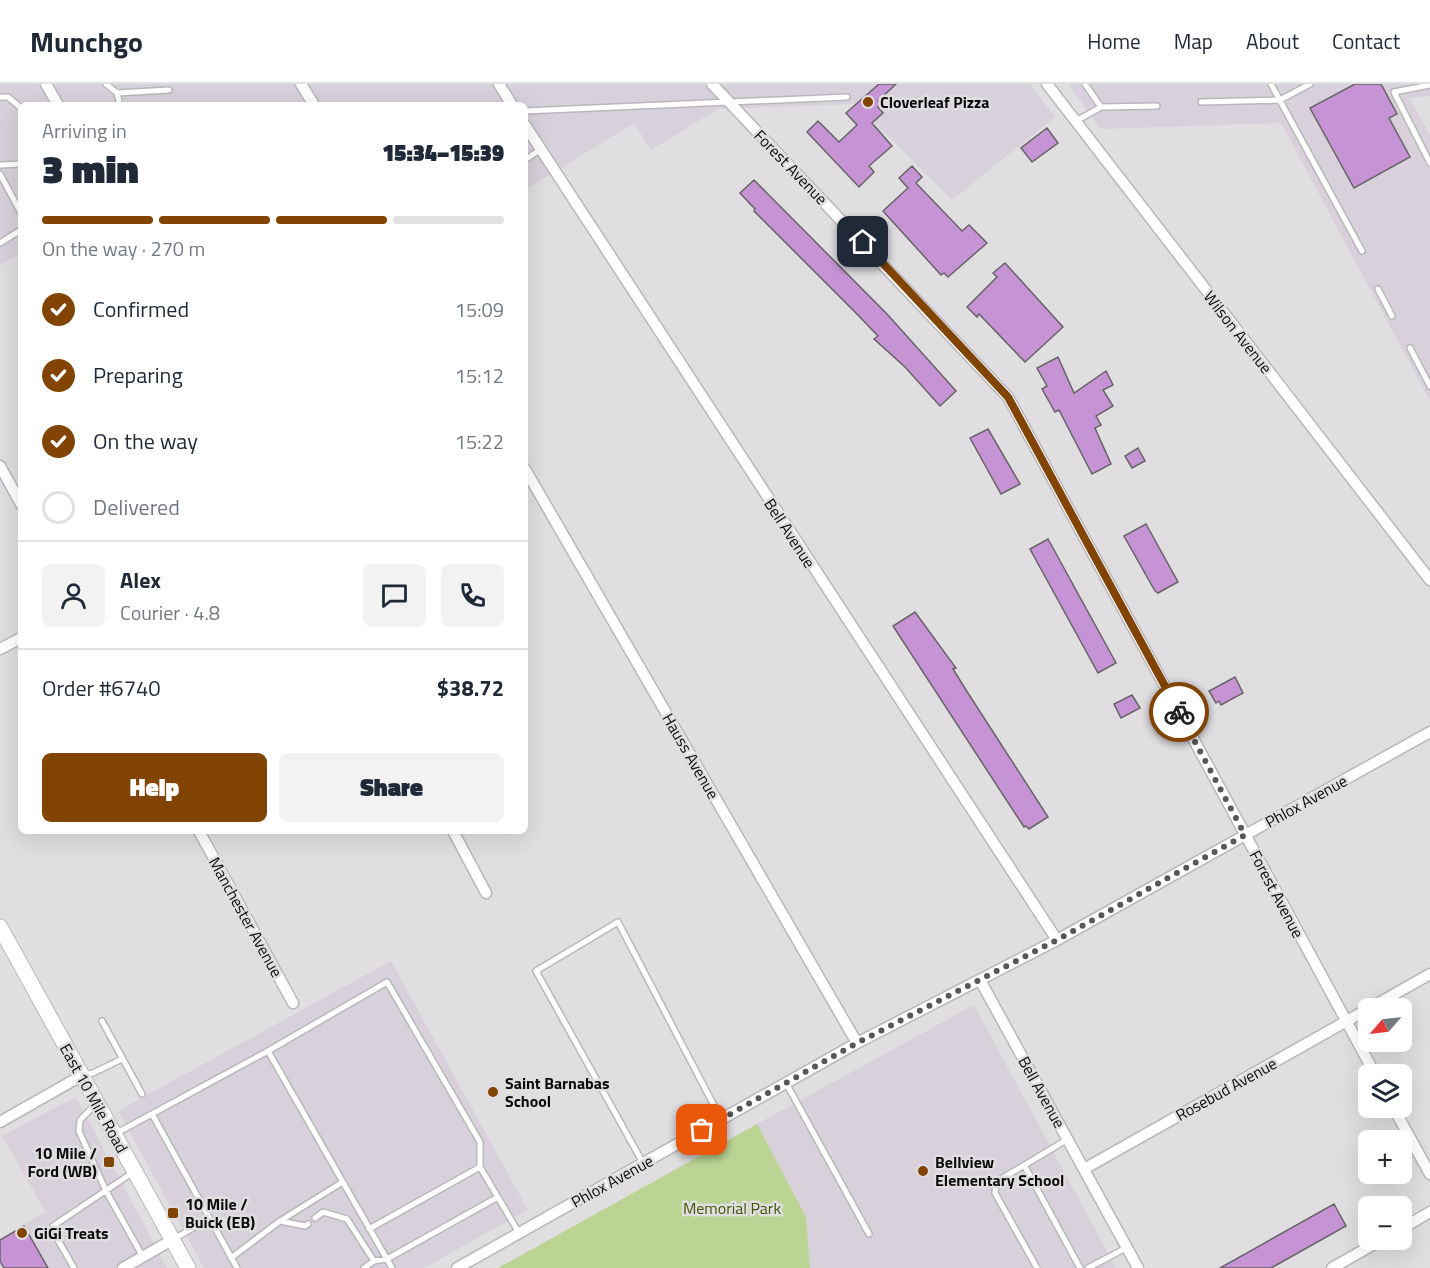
<!DOCTYPE html>
<meta charset="utf-8">
<style>
body{margin:0;font-family:"Titillium Web",sans-serif;background:#f2f2f3;color:#1f2937;height:100vh;display:flex;flex-direction:column;font-size:22px;white-space:nowrap}
*{box-sizing:border-box;margin:0}
p{font-size:20px;color:#747a83}
.icon{flex:none;width:33px;height:33px;fill:none;stroke:currentColor;stroke-width:2;stroke-linecap:round;stroke-linejoin:round}
.map{position:relative;flex:1;overflow:hidden}
.side{position:absolute;left:18px;top:18px;width:510px;height:732px;display:flex;flex-direction:column;background:#fff;border-radius:9px;box-shadow:0 6px 24px #0002}
.side>*{flex:none}
.needle{width:39px;rotate:242deg}
.fabs{position:absolute;left:1358px;top:914px;display:grid;gap:12px}
.fabs a{display:grid;place-items:center;width:54px;height:54px;border-radius:9px;background:#fff;box-shadow:0 6px 24px #0002;font-size:30px}
.pin{position:absolute;display:grid;place-items:center;width:51px;height:51px;color:#fff;margin:-26px;border-radius:12px;box-shadow:0 3px 9px #0006}
.courier{position:absolute;display:grid;place-items:center;width:60px;height:60px;margin:-30px;border:4px solid #824402;border-radius:50%;background:#fff;color:#222;box-shadow:0 2px 8px #0007}
.headline em{font-style:normal;font-weight:800}
.headline div{display:flex;flex-direction:column-reverse}
.headline{display:flex;align-items:center;justify-content:space-between;height:102px;padding:0 24px}
h1{font-size:39px;font-weight:800;line-height:45px}
.bar{display:grid;grid-template-columns:repeat(4,1fr);gap:9px 6px;align-content:center;height:72px;padding:0 24px}
.bar i{height:8px;border-radius:4px;background:#e0e1e3}
.bar .current{background:#824402}
.bar p{grid-column:span 4}
.line{display:flex;align-items:center;gap:15px;padding:0 24px;border-top:2px solid #e0e1e3}
.line div{flex:1}
.round{display:grid;place-items:center;flex:none;width:63px;height:63px;border-radius:9px;background:#f2f2f3}
ol{padding:0 24px;list-style:none}
li{display:flex;align-items:center;gap:18px;height:66px}
li p{margin-inline-start:auto}
li .icon{padding:6px;border-radius:50%;background:#824402;color:#fff;stroke-width:4}
li:last-child{color:#747a83}
li i{width:33px;height:33px;border:3px solid #e0e1e3;border-radius:50%}
.primary-button{display:flex;gap:12px;margin-top:auto;padding:12px 24px}
.primary-button a{flex:1;height:69px;border-radius:9px;background:#824402;color:#fff;font-size:24px;font-weight:800;line-height:69px;text-align:center}
.primary-button a+a{background:#f2f2f3;color:#1f2937}
header{display:flex;align-items:center;gap:36px;box-sizing:border-box;height:84px;padding:0 30px;background:#fff;border-bottom:2px solid #e0e1e3}
header strong{font-size:28px}
nav{display:flex;gap:33px;margin-inline-start:auto;font-size:21px}
.map>svg:first-child{display:block}
.built{fill:#d8d0da}
.green{fill:#bbd494}
.building{fill:#c694d5;stroke:#676467;stroke-width:1.5}
.lines{fill:none;stroke-linecap:round;stroke-linejoin:round}
.service-casing{stroke:#bab7bb;stroke-width:8}
.minor-casing{stroke:#bab7bb;stroke-width:13}
.secondary-casing{stroke:#bab7bb;stroke-width:17}
.service{stroke:#fff;stroke-width:5}
.minor{stroke:#fff;stroke-width:10}
.secondary{stroke:#fff;stroke-width:15}
.done{stroke:#575658;stroke-width:6;stroke-dasharray:0 10.8}
.route{stroke:#824402;stroke-width:8}
.poi-dot{fill:#824402;stroke:#e1dee2;stroke-width:2}
.labels{text-anchor:middle;dominant-baseline:central;stroke-width:5;stroke-linejoin:round;paint-order:stroke}
.poi-label{font-size:16px;font-weight:bold;fill:#0d0c0d;stroke:#e1dee2;text-anchor:start}
.street-label{font-size:16px;fill:#0d0c0d;stroke:#e1dee2}
.park-label{font-size:16px;fill:#405900;stroke:#e1dee2}
</style>
<header>
<strong>Munchgo</strong>
<nav><a>Home</a><a>Map</a><a>About</a><a>Contact</a></nav>
</header>
<div class="map">
<svg width="1430" height="1184" viewBox="0 0 1430 1184">
<rect width="100%" height="100%" fill="#e1dee2"/>
<path class="built" d="M0,0H1030L1055,33L952,116L856,20L718,25L651,66L634,39L525,106V21H21V170L0,181Z
M1068,0H1430V12L1409,14L1430,51V317L1281,39L1101,45Z
M391,877L528,1126L424,1184H204L118,1027Z
M974,921L1116,1184H810L806,1133L757,1040Z
M76,1013L167,1184H0V1154L46,1128L2,1052Z"/>
<path class="green" d="M757,1040L806,1133L810,1184H498Z"/>
<path class="building" d="M879,0H896L878,17L881,20L878,23L883,29L872,39L892,62L869,82L874,88L859,103L807,48L818,37L839,58L857,41L846,29Z
M1355,0H1381L1397,30L1389,34L1410,73L1354,104L1310,24Z
M1047,44L1058,59L1032,78L1021,64Z
M912,82L922,93L916,99L962,147L969,141L987,159L948,193L944,189L941,191L883,127L908,104L899,94Z
M754,96L887,230L956,307L940,322L905,283L874,255L878,252L854,227L754,127L755,125L740,109Z
M1005,179L1063,243L1025,278L979,230L977,233L967,223L997,193L993,189Z
M1058,273L1074,309L1106,287L1113,301L1103,306L1113,322L1096,332L1101,341L1095,344L1111,380L1092,390L1059,326L1055,328L1042,305L1047,302L1037,284Z
M988,345L1020,400L1001,410L970,354Z
M1138,364L1145,377L1132,384L1125,372Z
M1146,440L1178,498L1158,509L1155,507L1124,452Z
M1048,455L1116,579L1098,589L1030,465Z
M915,528L956,584L953,585L966,606L1048,733L1029,745L1026,742L1024,743L893,542Z
M1235,593L1243,609L1221,621L1219,617L1216,619L1209,607Z
M1132,611L1140,624L1121,634L1114,620Z
M1334,1120L1346,1142L1280,1179L1271,1184H1220Z
M24,1142L48,1184H4L0,1177V1156Z"/>
<g class="lines">
<g class="service-casing">
<path id="service" d="M106,0L117,9
M1085,0L1101,23L1157,22
M1271,0L1362,167
M1430,1L1394,8L1430,79
M0,13H8L21,24
M1201,18L1280,16L1310,0
M120,21L117,9L169,6
M525,27L847,13
M1076,37L1101,23
M525,76L541,65
M0,81L21,80
M0,90L21,129
M0,159L21,146
M1378,205L1392,232
M1410,264L1430,302
M102,937L142,1010
M268,967L387,898L480,1058V1083L519,1149
M83,991L93,989L122,975
M786,999L869,1150
M96,1020L80,1036L79,1047L106,1107L143,1173
M152,1030L237,1184
M115,1050L268,967L392,1184
M643,1079L536,887L618,838L721,1035
M1024,1081L1080,1184
M315,1134L323,1128L347,1135L374,1177
M280,1137L305,1142L308,1140
M369,1145L480,1083
M174,1155L208,1135
M231,1174L280,1137L341,1099
M74,1184L54,1149L53,1142L132,1089
M364,1184L374,1177L387,1175L498,1113
M1037,1184L995,1109L996,1098L1068,1055
M1088,1184L1126,1164"/>
</g>
<g class="minor-casing">
<path id="minor" d="M46,0L58,21
M301,0L314,21
M499,0L512,21
M712,0L1008,313L1375,990
M1047,0L1430,496
M525,41L1057,856
M0,382L21,420
M525,385L857,959
M0,565L21,554
M199,747L293,919
M453,747L486,809
M980,896L1138,1184
M1370,924L1430,890
M1393,1023L1430,1090
M0,1038L81,992
M1084,1085L1368,925
M1401,1145L1430,1128
M123,1184L172,1156
M457,1184L857,959L1057,856L1430,648
M1332,1184L1383,1155"/>
</g>
<g class="secondary-casing">
<path id="secondary" d="M0,843L188,1184"/>
</g>
<use href="#service" class="service"/>
<use href="#minor" class="minor"/>
<use href="#secondary" class="secondary"/>
</g>
<g class="lines">
<path class="done" d="M702,1046L857,959L1057,856L1245,751L1179,628"/>
<path class="route" d="M863,158L1008,313L1179,628"/>
</g>
<g class="poi-dot">
<circle cx="868" cy="18" r="6"/>
<circle cx="493" cy="1008" r="6"/>
<rect x="103" y="1072" width="12" height="12" rx="3"/>
<circle cx="923" cy="1087" r="6"/>
<rect x="167" y="1123" width="12" height="12" rx="3"/>
<circle cx="22" cy="1149" r="6"/>
</g>
<g class="labels">
<g class="poi-label">
<text x="880" y="18">Cloverleaf Pizza</text>
<text x="505" y="999">Saint Barnabas<tspan x="505" dy="18">School</tspan></text>
<text x="97" y="1069" text-anchor="end">10 Mile /<tspan x="97" dy="18">Ford (WB)</tspan></text>
<text x="935" y="1078">Bellview<tspan x="935" dy="18">Elementary School</tspan></text>
<text x="185" y="1120">10 Mile /<tspan x="185" dy="18">Buick (EB)</tspan></text>
<text x="34" y="1149">GiGi Treats</text>
</g>
<g class="street-label">
<text transform="translate(791 83) rotate(46)">Forest Avenue</text>
<text transform="translate(1238 248) rotate(52)">Wilson Avenue</text>
<text transform="translate(790 449) rotate(57)">Bell Avenue</text>
<text transform="translate(691 672) rotate(60)">Hauss Avenue</text>
<text transform="translate(1306 717) rotate(-29)">Phlox Avenue</text>
<text transform="translate(1277 810) rotate(62)">Forest Avenue</text>
<text transform="translate(246 833) rotate(61)">Manchester Avenue</text>
<text transform="translate(1226 1005) rotate(-29)">Rosebud Avenue</text>
<text transform="translate(1042 1008) rotate(61)">Bell Avenue</text>
<text transform="translate(94 1014) rotate(61)">East 10 Mile Road</text>
<text transform="translate(612 1097) rotate(-29)">Phlox Avenue</text>
</g>
<g class="park-label">
<text x="732" y="1124">Memorial Park</text>
</g>
</g>
</svg>
<div class="fabs">
<a><svg class="needle" viewBox="-14 -14 28 28"><path d="M0-13l5 13h-10z" fill="#e53935"/><path d="M0 13l5-13h-10z" fill="#747a83"/></svg></a>
<a><svg class="icon" aria-label="layers" viewBox="0 0 24 24"><path d="M12 4l9 5-9 5-9-5zM3 14l9 5 9-5"/></svg></a>
<a>+</a>
<a>−</a>
</div>
<div class="pin" style="left:702px;top:1046px;background:#ea580c"><svg class="icon" aria-label="bag" viewBox="0 0 24 24"><path d="M5 8h14l-1 12H6zM9 8a3 3 0 0 1 6 0"/></svg></div>
<div class="pin" style="left:863px;top:158px;background:#1f2937"><svg class="icon" aria-label="home" viewBox="0 0 24 24"><path d="M3 11l9-7 9 7M6 9v11h12V9"/></svg></div>
<div class="courier" style="left:1179px;top:628px"><svg class="icon" aria-label="bike" viewBox="0 0 24 24"><circle cx="6" cy="16" r="4"/><circle cx="18" cy="16" r="4"/><path d="M6 16l4-8h5l3 8M10 8l3 8H6M13 5h3"/></svg></div>
<section class="side">
<div class="headline"><div><h1>3 min</h1><p>Arriving in</p></div><em>15:34–15:39</em></div>
<div class="bar"><i class="current"></i><i class="current"></i><i class="current"></i><i></i><p>On the way · 270 m</p></div>
<ol>
<li><svg class="icon" aria-label="check" viewBox="0 0 24 24"><path d="M5 12l5 5 9-10"/></svg>Confirmed<p>15:09</p></li>
<li><svg class="icon" aria-label="check" viewBox="0 0 24 24"><path d="M5 12l5 5 9-10"/></svg>Preparing<p>15:12</p></li>
<li><svg class="icon" aria-label="check" viewBox="0 0 24 24"><path d="M5 12l5 5 9-10"/></svg>On the way<p>15:22</p></li>
<li><i></i>Delivered</li>
</ol>
<div class="line" style="height:108px"><a class="round"><svg class="icon" aria-label="person" viewBox="0 0 24 24"><circle cx="12" cy="8" r="4"/><path d="M4 21q1-7 8-7t8 7"/></svg></a><div><b>Alex</b><p>Courier · 4.8</p></div><a class="round"><svg class="icon" aria-label="chat" viewBox="0 0 24 24"><path d="M4 5h16v11H9l-5 4z"/></svg></a><a class="round"><svg class="icon" aria-label="phone" viewBox="0 0 24 24"><path d="M5 4h4l2 5-3 2q2 4 5 5l2-3 5 2v4C11 20 4 13 5 4z"/></svg></a></div>
<div class="line" style="height:78px"><div>Order #6740</div><b>$38.72</b></div>
<div class="primary-button"><a>Help</a><a>Share</a></div>
</section>
</div>
